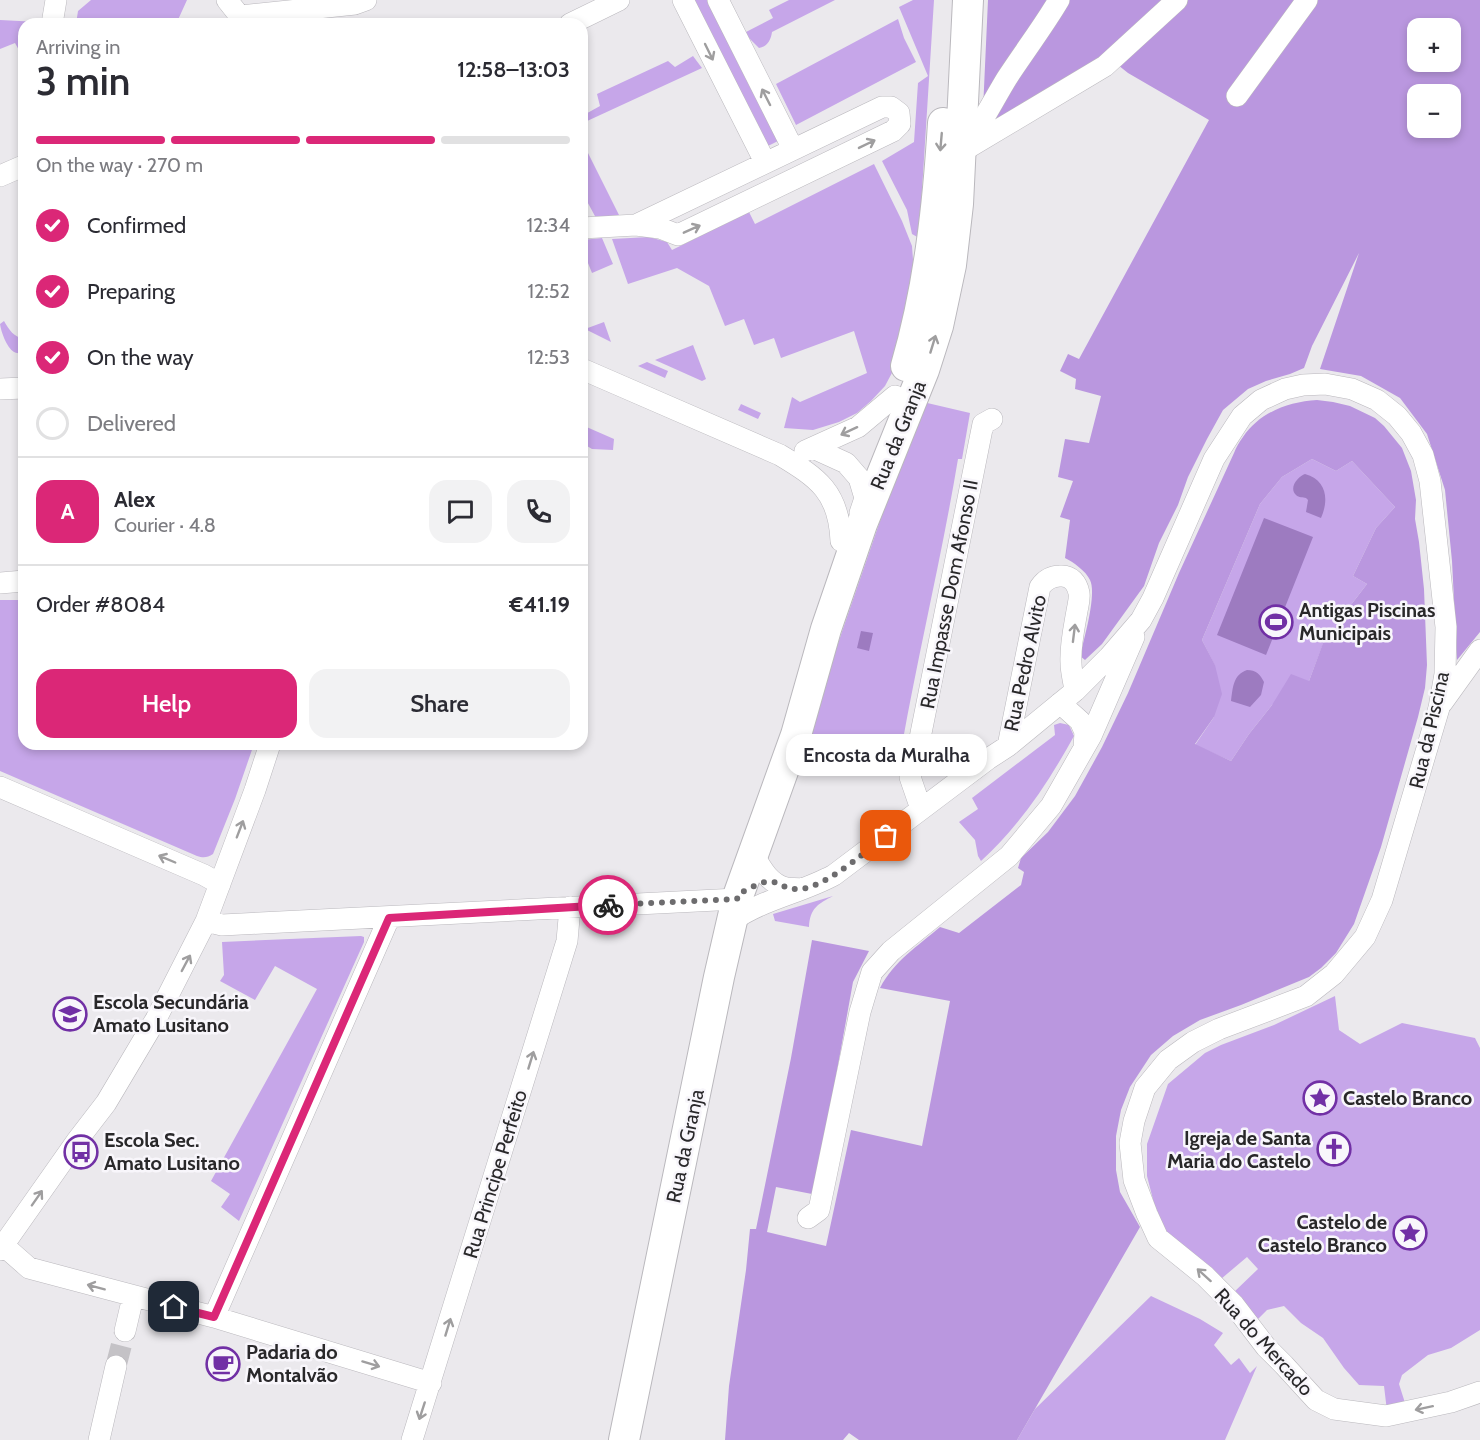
<!DOCTYPE html>
<meta charset="utf-8">
<style>
body{margin:0;font-family:Cabin,sans-serif;background:#f2f2f3;color:#2b2b33;height:100vh;display:flex;flex-direction:column;font-size:22px;white-space:nowrap}
*{box-sizing:border-box;margin:0}
p{font-size:20px;color:#7c7c81}
.icon{flex:none;width:33px;height:33px;fill:none;stroke:currentColor;stroke-width:2;stroke-linecap:round;stroke-linejoin:round}
.map{position:relative;flex:1;overflow:hidden}
.panel{position:absolute;left:18px;top:18px;width:570px;height:732px;display:flex;flex-direction:column;background:#fff;border-radius:18px;box-shadow:0 3px 9px #0003}
.panel>*{flex:none}
.buttons{position:absolute;left:1407px;top:18px;display:grid;gap:12px}
.buttons a{display:grid;place-items:center;width:54px;height:54px;border-radius:12px;background:#fff;box-shadow:0 3px 9px #0003;font-size:30px}
.pin{position:absolute;display:grid;place-items:center;width:51px;height:51px;color:#fff;margin:-26px;border-radius:12px;box-shadow:0 3px 9px #0006}
.courier{position:absolute;display:grid;place-items:center;width:60px;height:60px;margin:-30px;border:4px solid #db2777;border-radius:50%;background:#fff;color:#222;box-shadow:0 2px 8px #0007}
.bubble{position:absolute;height:42px;border-radius:18px;background:#fff;box-shadow:0 3px 9px #0003;font-size:20px;font-weight:600;line-height:42px;text-align:center}
.head em{font-style:normal;font-weight:600}
.head div{display:flex;flex-direction:column-reverse}
.head{display:flex;align-items:center;justify-content:space-between;height:102px;padding:0 18px}
h1{font-size:39px;font-weight:600;line-height:45px}
.bar{display:grid;grid-template-columns:repeat(4,1fr);gap:9px 6px;align-content:center;height:72px;padding:0 18px}
.bar i{height:8px;border-radius:4px;background:#e1e1e2}
.bar .on{background:#db2777}
.bar p{grid-column:span 4}
.line{display:flex;align-items:center;gap:15px;padding:0 18px;border-top:2px solid #e1e1e2}
.line div{flex:1}
.round{display:grid;place-items:center;flex:none;width:63px;height:63px;border-radius:18px;background:#f2f2f3}
ol{padding:0 18px;list-style:none}
li{display:flex;align-items:center;gap:18px;height:66px}
li p{margin-inline-start:auto}
li .icon{padding:6px;border-radius:50%;background:#db2777;color:#fff;stroke-width:4}
li:last-child{color:#7c7c81}
li i{width:33px;height:33px;border:3px solid #e1e1e2;border-radius:50%}
.action{display:flex;gap:12px;margin-top:auto;padding:12px 18px}
.action a{flex:1;height:69px;border-radius:18px;background:#db2777;color:#fff;font-size:24px;font-weight:600;line-height:69px;text-align:center}
.action a+a{background:#f2f2f3;color:#2b2b33}
.map>svg:first-child{display:block}
.green{fill:#c6a6e9}
.forest{fill:#ba97df;fill-rule:evenodd}
.water{fill:#9d7bc0}
.lines{fill:none;stroke-linecap:round;stroke-linejoin:round}
.minor-tunnel{stroke:#c4c2c6;stroke-width:21;stroke-dasharray:21 10;stroke-linecap:butt}
.minor-casing{stroke:#bab8bd;stroke-width:22}
.secondary-casing{stroke:#bab8bd;stroke-width:32}
.minor{stroke:#fff;stroke-width:21}
.secondary{stroke:#fff;stroke-width:30}
.oneway{stroke:#9f9e9f}
.done{stroke:#6d6c6e;stroke-width:6;stroke-dasharray:0 10.8}
.route{stroke:#db2777;stroke-width:8}
.labels{text-anchor:middle;dominant-baseline:central;stroke-width:5;stroke-linejoin:round;paint-order:stroke}
.street-label{font-size:20px;fill:#29282a;stroke:#f8f6fb}
.poi-label{font-size:20px;font-weight:bold;fill:#29282a;stroke:#f8f6fb;text-anchor:start}
</style>
<div class="map">
<svg width="1480" height="1440" viewBox="0 0 1480 1440">
<rect width="100%" height="100%" fill="#ebe9ed"/>
<path class="green" d="M91,0H187L177,22L173,24H76L78,11Z
M693,0H708L778,141L764,148Z
M789,0H835L772,32C771,40 767,47 759,48L744,33L773,18L769,10Z
M913,0H934L919,238L912,234L907,210L882,161L914,142L918,83L928,76L899,7Z
M898,19L904,38L916,62L796,125L776,84Z
M0,20L39,22V24H24V59L15,43L0,49Z
M693,56L702,68L585,122L582,116L600,106L597,94L668,61L675,67Z
M582,141L620,217L596,218L582,192Z
M874,164L902,221L912,246L914,273L894,369L885,386L871,401L857,413L839,422L813,430L784,428L792,397L800,402L867,373L854,331L781,358L774,338L754,345L744,319L725,326L709,286L677,268L628,284L612,239L649,237L667,242L672,250L749,212L755,224Z
M602,238L613,264L592,273L582,248V240Z
M4,321C9,330 14,337 24,339V354C23,354 15,353 14,352C6,347 1,331 0,324Z
M604,322L611,342L585,329Z
M693,345L706,379L702,381L655,360Z
M647,362L668,371L665,378L638,366Z
M923,402L970,413L962,459H958C942,555 919,650 902,745C862,736 836,743 802,765H800L823,687L892,486Z
M741,404L761,413L758,419L738,410Z
M582,425L614,439L613,450L592,449L582,443Z
M1312,459L1336,471L1352,461L1395,507L1376,528L1353,576L1367,584L1347,610L1337,640L1326,636L1309,681L1272,705L1249,734L1231,761L1195,745L1214,717L1215,666L1202,640L1260,504L1282,477Z
M0,600H24V744H174L192,750L195,744H254L235,799L213,854C207,858 203,858 197,856L0,771Z
M1060,723L1069,725L1074,736C1048,783 1021,824 981,861L978,856L975,840L959,822L978,809L972,798L1055,735L1054,725Z
M833,896C818,904 810,908 809,927L775,921L773,914Z
M361,936L364,937V942L239,1221L221,1207L230,1194L211,1181L317,989L275,966L255,1000L220,981L224,975L222,942Z
M1335,996L1339,1030L1360,1044L1402,1023L1475,1038L1480,1048V1330L1451,1348L1428,1355L1402,1375L1399,1384L1406,1406L1387,1411L1384,1386L1359,1385L1344,1368L1323,1338L1301,1323L1284,1306L1267,1310L1257,1320L1233,1293L1258,1269L1247,1257L1221,1279L1160,1227L1147,1176V1144L1168,1084L1205,1053L1221,1045L1274,1025Z
M1151,1296L1200,1319L1223,1333L1214,1345L1231,1365L1239,1358L1250,1373L1257,1366L1225,1440H1017L1035,1409Z"/>
<path class="forest" d="M988,0H1480V632L1457,660L1452,561L1445,490L1427,434L1400,398L1361,376L1320,369L1359,253L1312,346L1304,368L1290,374L1266,381L1248,389L1223,410L1207,439L1188,477L1178,505L1159,543L1144,586L1102,644L1085,660L1080,656C1084,639 1097,594 1090,580C1086,571 1073,562 1065,558L1070,520L1060,517L1073,481L1058,477L1065,439L1089,443L1101,396L1075,389L1076,379L1060,371L1068,354L1079,359L1209,120L1128,73L1108,57L982,132ZM1418,28H1450V62H1418ZM1418,94H1450V128H1418Z
M1317,400L1333,402L1350,406L1375,418L1384,426L1402,448L1411,471L1416,500L1415,519L1419,542L1424,589L1427,665L1425,688L1418,717L1381,847L1354,924L1336,953L1321,968L1309,977L1241,1005L1200,1020L1173,1036L1151,1055L1130,1087L1121,1110L1116,1136V1170L1120,1192L1140,1227L1017,1440H859L849,1433L843,1440H725L729,1386L746,1270L750,1229H756L791,1058L812,940L869,951L853,982L831,1104L812,1194L776,1187L767,1232L826,1246L851,1130L922,1146L950,1001L880,988C894,961 918,946 940,927L959,933L1021,885L1024,872L1018,868L1021,858L1048,832L1075,796L1102,747L1128,693L1179,573L1234,453C1236,448 1239,442 1243,437C1260,412 1288,402 1317,400ZM1312,459L1336,471L1352,461L1395,507L1376,528L1353,576L1367,584L1347,610L1337,639L1326,635L1309,681L1291,674L1272,705L1249,734L1231,761L1195,744L1214,717L1222,694L1215,665L1202,640L1260,504L1282,477Z"/>
<path class="water" d="M1305,474C1327,480 1329,500 1321,518L1306,512L1308,500L1306,498C1303,497 1299,498 1296,495C1288,487 1299,476 1305,474Z
M1264,518L1313,537L1266,655L1217,635Z
M861,631L873,633L869,651L857,648Z
M1247,670C1256,670 1260,674 1264,682L1261,695L1250,707L1231,701C1233,687 1233,675 1247,670Z"/>
<g class="lines">
<path class="minor-tunnel" d="M116,1366L125,1331"/>
<g class="minor-casing">
<path id="minor" d="M227,0L246,24
M683,0L765,162
M718,0L793,149
M241,16L355,4L366,0
M52,24L56,0
M570,24L619,0
M1237,96L1307,0
M965,147C981,125 993,101 1007,78C1024,52 1043,27 1059,0
M961,152L1105,66L1177,0
M0,176L23,166L24,168
M582,228L636,225L660,228L678,235L893,131L900,124L899,113L891,107H882L636,225
M582,369L780,455C818,478 839,492 841,541
M0,389L24,388
M813,448L846,463L859,478L865,498L860,513
M805,451L858,427L895,396
M0,583L24,581
M1060,703L1080,721L1085,732L1084,748
M1442,703L1480,650
M1008,746L1040,587C1045,580 1052,576 1060,576C1071,575 1077,583 1079,593C1080,599 1078,605 1077,611C1074,628 1070,646 1071,663C1071,672 1074,682 1075,691
M0,787L204,875L220,884
M921,809L910,777L917,753L983,424L992,419
M753,854C761,868 770,885 787,888C791,889 797,888 802,889
M206,921L222,925L737,899
M732,921C763,899 801,893 834,875L988,759L1008,746L1075,691L1109,657L1141,620L1153,598L1214,459L1242,416L1261,400L1285,389L1303,385L1325,384L1352,389L1377,400L1397,416L1411,433L1423,455L1430,481L1446,627L1445,674L1439,708L1382,900L1365,937L1334,974L1306,996L1219,1029L1193,1042L1168,1060L1145,1088L1134,1121L1130,1143L1134,1180L1147,1214L1158,1238L1205,1276L1234,1305L1266,1347L1284,1365L1316,1400L1334,1409L1386,1416L1451,1402L1480,1392
M808,1218L819,1210L860,1012L872,972L891,951L1009,856L1051,806L1091,736L1134,637
M4,1246L29,1268L214,1317L431,1383
M0,1250L76,1142L106,1103L156,1019L206,921L255,790L270,744
M214,1317L389,918
M125,1331L133,1297
M99,1440L116,1366
M412,1440L567,941L570,907"/>
</g>
<g class="secondary-casing">
<path id="secondary" d="M906,366C929,287 938,205 943,123
M624,1440L719,977L737,899L796,735L826,629L862,524L924,370L938,326L951,265L958,204L968,0"/>
</g>
<use href="#minor" class="minor"/>
<use href="#secondary" class="secondary"/>
</g>
<defs><path id="oneway-shaft" d="M-6 0H5M1.5-3L5.5 0L1.5 3" fill="none" stroke-width="1.6" stroke-linecap="round" stroke-linejoin="round" transform="scale(1.5)"/></defs>
<g class="oneway">
<use href="#oneway-shaft" transform="translate(709 52) rotate(64)"/>
<use href="#oneway-shaft" transform="translate(766 97) rotate(-117)"/>
<use href="#oneway-shaft" transform="translate(941 142) rotate(95)"/>
<use href="#oneway-shaft" transform="translate(867 144) rotate(-26)"/>
<use href="#oneway-shaft" transform="translate(692 229) rotate(-24)"/>
<use href="#oneway-shaft" transform="translate(933 344) rotate(-73)"/>
<use href="#oneway-shaft" transform="translate(849 431) rotate(155)"/>
<use href="#oneway-shaft" transform="translate(1074 633) rotate(-83)"/>
<use href="#oneway-shaft" transform="translate(240 829) rotate(-69)"/>
<use href="#oneway-shaft" transform="translate(167 859) rotate(-157)"/>
<use href="#oneway-shaft" transform="translate(186 963) rotate(-62)"/>
<use href="#oneway-shaft" transform="translate(531 1060) rotate(-73)"/>
<use href="#oneway-shaft" transform="translate(37 1198) rotate(-55)"/>
<use href="#oneway-shaft" transform="translate(1204 1275) rotate(-138)"/>
<use href="#oneway-shaft" transform="translate(96 1287) rotate(-165)"/>
<use href="#oneway-shaft" transform="translate(448 1327) rotate(-73)"/>
<use href="#oneway-shaft" transform="translate(371 1364) rotate(17)"/>
<use href="#oneway-shaft" transform="translate(1424 1408) rotate(168)"/>
<use href="#oneway-shaft" transform="translate(422 1411) rotate(108)"/>
</g>
<g class="lines">
<path class="done" d="M608,905L737,899L740,893C749,889 764,879 774,882C785,886 787,890 801,889C827,886 865,852 886,836"/>
<path class="route" d="M174,1307L214,1317L389,918L608,905"/>
</g>
<defs>
<g id="stadium-ring" transform="scale(1.725)"><circle r="9.5" fill="#f8f6fb" stroke="#7130a5" stroke-width="1.5"/><path d="M0-5a6.5 5 0 1 0 0 10a6.5 5 0 1 0 0-10ZM-3.5-1.8h7v3.6h-7Z" fill="#7130a5"/></g>
<g id="school-ring" transform="scale(1.725)"><circle r="9.5" fill="#f8f6fb" stroke="#7130a5" stroke-width="1.5"/><path d="M0-5L7-2L0 1L-7-2ZM-4 1L0 2.5L4 1V4Q0 6-4 4Z" fill="#7130a5"/></g>
<g id="sight-ring" transform="scale(1.725)"><circle r="9.5" fill="#f8f6fb" stroke="#7130a5" stroke-width="1.5"/><path d="M0-6L1.8-2.2L6-1.7L2.9 1.2L3.7 5.4L0 3.3L-3.7 5.4L-2.9 1.2L-6-1.7L-1.8-2.2Z" fill="#7130a5"/></g>
<g id="church-ring" transform="scale(1.725)"><circle r="9.5" fill="#f8f6fb" stroke="#7130a5" stroke-width="1.5"/><path d="M-1.2-6h2.4v3.5h3.3v2.4h-3.3V6h-2.4V-.1h-3.3v-2.4h3.3Z" fill="#7130a5"/></g>
<g id="bus-ring" transform="scale(1.725)"><circle r="9.5" fill="#f8f6fb" stroke="#7130a5" stroke-width="1.5"/><path d="M-5-6H5V4H4V6H2V4H-2V6H-4V4H-5ZM-3.5-4V0h7V-4ZM-3.5 1.2v1.5H-2V1.2ZM2 1.2v1.5H3.5V1.2Z" fill="#7130a5"/></g>
<g id="cafe-ring" transform="scale(1.725)"><circle r="9.5" fill="#f8f6fb" stroke="#7130a5" stroke-width="1.5"/><path d="M-5.5-4.5H6V0H3Q3 3.5 0 3.5H-2.5Q-5.5 3.5-5.5 0ZM3-3.2v2h1.7v-2ZM-6 4.5H4V6H-6Z" fill="#7130a5"/></g>
</defs>
<g fill-rule="evenodd">
<use href="#stadium-ring" x="1276" y="622"/>
<use href="#school-ring" x="70" y="1014"/>
<use href="#sight-ring" x="1320" y="1098"/>
<use href="#church-ring" x="1334" y="1149"/>
<use href="#bus-ring" x="81" y="1152"/>
<use href="#sight-ring" x="1410" y="1233"/>
<use href="#cafe-ring" x="223" y="1364"/>
</g>
<g class="labels">
<g class="street-label">
<text transform="translate(898 435) rotate(-68)">Rua da Granja</text>
<text transform="translate(949 594) rotate(-79)">Rua Impasse Dom Afonso II</text>
<text transform="translate(1025 663) rotate(-78)">Rua Pedro Alvito</text>
<text transform="translate(1429 730) rotate(-77)">Rua da Piscina</text>
<text transform="translate(685 1146) rotate(-78)">Rua da Granja</text>
<text transform="translate(495 1174) rotate(-73)">Rua Principe Perfeito</text>
<text transform="translate(1264 1342) rotate(48)">Rua do Mercado</text>
</g>
<g class="poi-label">
<text x="1299" y="610">Antigas Piscinas<tspan x="1299" dy="23">Municipais</tspan></text>
<text x="93" y="1002">Escola Secundária<tspan x="93" dy="23">Amato Lusitano</tspan></text>
<text x="1343" y="1098">Castelo Branco</text>
<text x="1311" y="1138" text-anchor="end">Igreja de Santa<tspan x="1311" dy="23">Maria do Castelo</tspan></text>
<text x="104" y="1140">Escola Sec.<tspan x="104" dy="23">Amato Lusitano</tspan></text>
<text x="1387" y="1222" text-anchor="end">Castelo de<tspan x="1387" dy="23">Castelo Branco</tspan></text>
<text x="246" y="1352">Padaria do<tspan x="246" dy="23">Montalvão</tspan></text>
</g>
</g>
</svg>
<div class="buttons">
<a>+</a>
<a>−</a>
</div>
<div class="pin" style="left:886px;top:836px;background:#ea580c"><svg class="icon" aria-label="bag" viewBox="0 0 24 24"><path d="M5 8h14l-1 12H6zM9 8a3 3 0 0 1 6 0"/></svg></div>
<div class="pin" style="left:174px;top:1307px;background:#1f2937"><svg class="icon" aria-label="home" viewBox="0 0 24 24"><path d="M3 11l9-7 9 7M6 9v11h12V9"/></svg></div>
<div class="courier" style="left:608px;top:905px"><svg class="icon" aria-label="bike" viewBox="0 0 24 24"><circle cx="6" cy="16" r="4"/><circle cx="18" cy="16" r="4"/><path d="M6 16l4-8h5l3 8M10 8l3 8H6M13 5h3"/></svg></div>
<div class="bubble" style="left:786px;top:734px;width:201px">Encosta da Muralha</div>
<section class="panel">
<div class="head"><div><h1>3 min</h1><p>Arriving in</p></div><em>12:58–13:03</em></div>
<div class="bar"><i class="on"></i><i class="on"></i><i class="on"></i><i></i><p>On the way · 270 m</p></div>
<ol>
<li><svg class="icon" aria-label="check" viewBox="0 0 24 24"><path d="M5 12l5 5 9-10"/></svg>Confirmed<p>12:34</p></li>
<li><svg class="icon" aria-label="check" viewBox="0 0 24 24"><path d="M5 12l5 5 9-10"/></svg>Preparing<p>12:52</p></li>
<li><svg class="icon" aria-label="check" viewBox="0 0 24 24"><path d="M5 12l5 5 9-10"/></svg>On the way<p>12:53</p></li>
<li><i></i>Delivered</li>
</ol>
<div class="line" style="height:108px"><b class="round" style="background:#db2777;color:#fff">A</b><div><b>Alex</b><p>Courier · 4.8</p></div><a class="round"><svg class="icon" aria-label="chat" viewBox="0 0 24 24"><path d="M4 5h16v11H9l-5 4z"/></svg></a><a class="round"><svg class="icon" aria-label="phone" viewBox="0 0 24 24"><path d="M5 4h4l2 5-3 2q2 4 5 5l2-3 5 2v4C11 20 4 13 5 4z"/></svg></a></div>
<div class="line" style="height:78px"><div>Order #8084</div><b>€41.19</b></div>
<div class="action"><a>Help</a><a>Share</a></div>
</section>
</div>
